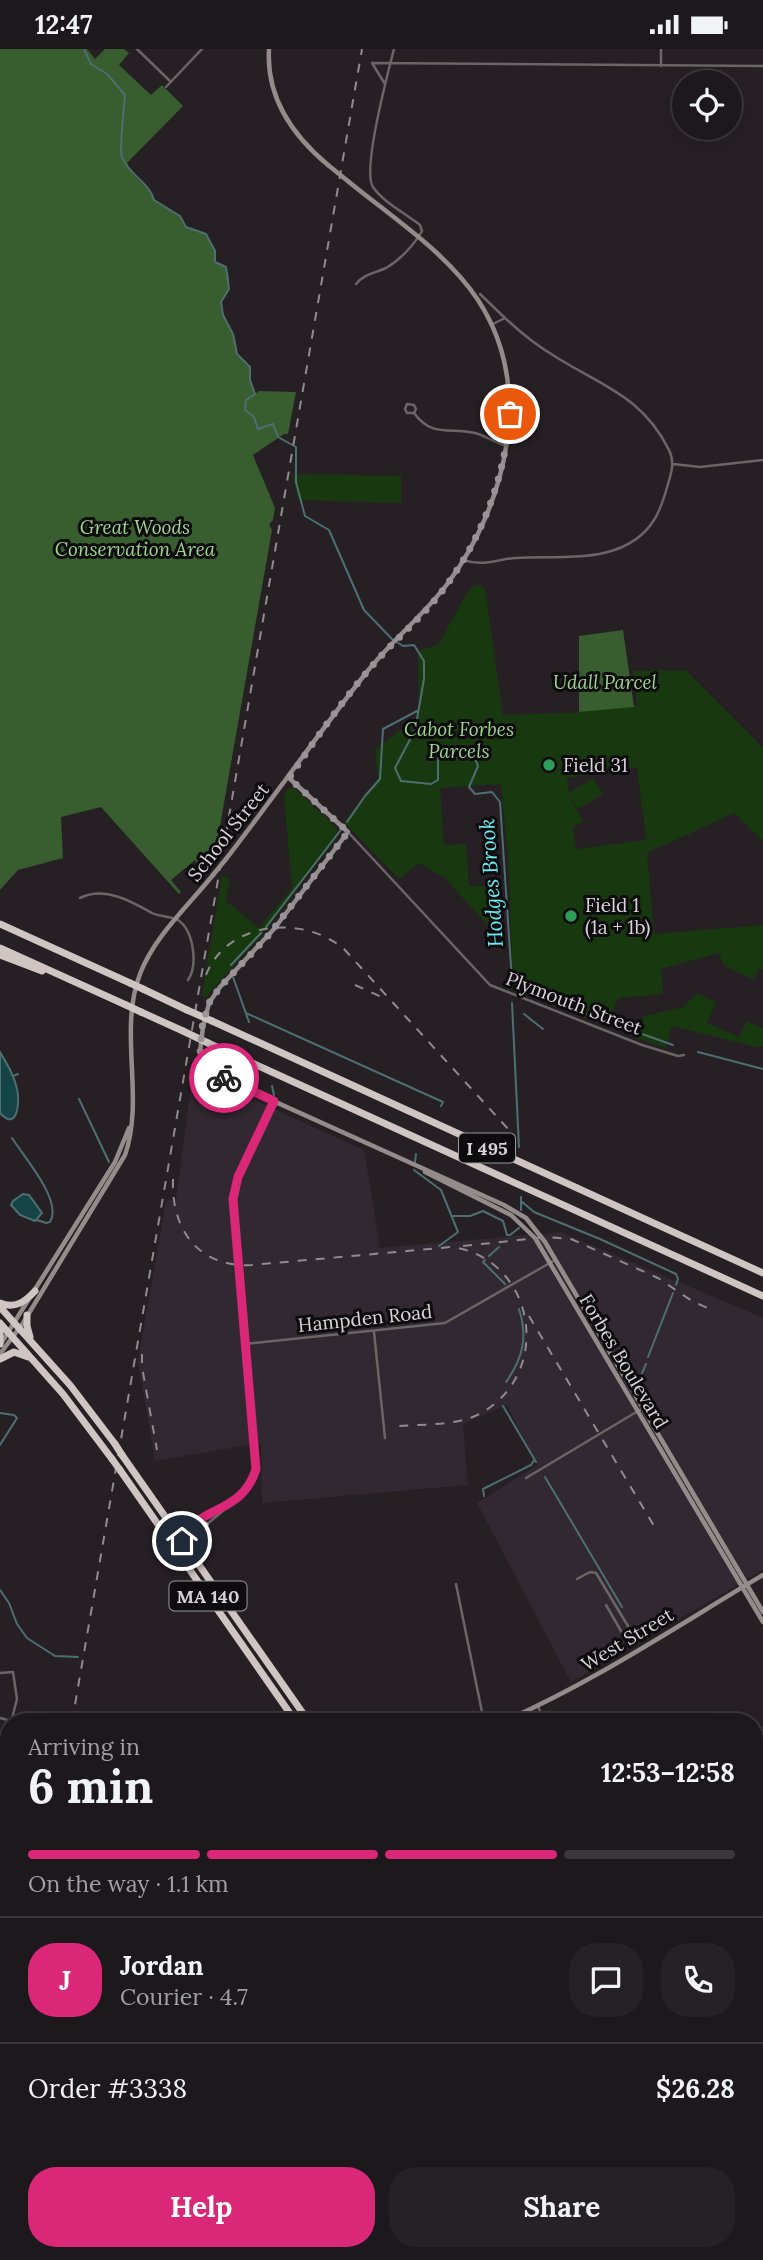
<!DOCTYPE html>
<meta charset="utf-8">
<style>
body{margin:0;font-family:Lora,serif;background:#252125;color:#f1f3f6;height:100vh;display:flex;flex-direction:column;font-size:26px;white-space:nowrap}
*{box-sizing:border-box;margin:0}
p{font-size:23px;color:#a0a0a3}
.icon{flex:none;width:38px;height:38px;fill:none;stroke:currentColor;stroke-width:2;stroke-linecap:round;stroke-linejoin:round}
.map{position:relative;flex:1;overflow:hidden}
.side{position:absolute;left:0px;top:1664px;width:763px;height:548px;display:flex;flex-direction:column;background:#1c181c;border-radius:28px 28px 0 0;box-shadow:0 7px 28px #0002,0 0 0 2px #3a373b}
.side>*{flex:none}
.fabs{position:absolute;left:672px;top:21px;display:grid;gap:14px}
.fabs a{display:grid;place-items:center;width:70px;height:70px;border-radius:50%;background:#1c181c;box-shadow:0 7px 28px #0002,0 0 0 2px #3a373b;font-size:35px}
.pin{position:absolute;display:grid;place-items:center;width:60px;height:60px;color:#fff;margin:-30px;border:4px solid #fff;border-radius:50%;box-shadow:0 2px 7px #0007}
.courier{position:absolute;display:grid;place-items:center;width:70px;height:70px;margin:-35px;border:5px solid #db2777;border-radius:50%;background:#fff;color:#222;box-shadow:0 2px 9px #0007}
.headline em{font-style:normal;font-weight:700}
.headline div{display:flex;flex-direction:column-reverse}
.headline{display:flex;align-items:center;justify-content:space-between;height:119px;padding:0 28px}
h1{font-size:46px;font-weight:700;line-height:52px}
.bar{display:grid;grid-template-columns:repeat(4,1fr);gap:10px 7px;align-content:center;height:84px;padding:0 28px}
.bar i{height:9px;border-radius:5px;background:#3a373b}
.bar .active{background:#db2777}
.bar p{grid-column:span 4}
.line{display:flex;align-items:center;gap:18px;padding:0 28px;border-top:2px solid #3a373b}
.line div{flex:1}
.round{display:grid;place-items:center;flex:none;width:74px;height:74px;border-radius:28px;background:#252125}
.button{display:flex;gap:14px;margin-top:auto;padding:14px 28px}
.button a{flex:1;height:80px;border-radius:28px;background:#db2777;color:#fff;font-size:28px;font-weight:700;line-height:80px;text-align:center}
.button a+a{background:#252125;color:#f1f3f6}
.status{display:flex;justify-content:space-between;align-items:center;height:49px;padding:0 35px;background:#1c181c;direction:ltr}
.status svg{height:19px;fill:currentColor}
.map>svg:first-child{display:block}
.built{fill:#322831}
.green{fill:#18380f;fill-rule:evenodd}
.forest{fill:#385d2e}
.water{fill:#144445;stroke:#4e6f71;stroke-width:2}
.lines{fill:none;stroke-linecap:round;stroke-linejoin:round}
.stream{stroke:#4e6f71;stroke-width:2}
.street{stroke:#6a6665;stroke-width:2.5}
.secondary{stroke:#938c8b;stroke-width:4.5}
.primary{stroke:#b3aaa8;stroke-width:5}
.highway{stroke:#cfc5c3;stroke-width:7}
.rail{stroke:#908b90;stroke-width:2;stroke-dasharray:9 9;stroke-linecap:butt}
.secondary-bridge{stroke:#938c8b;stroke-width:4.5}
.highway-bridge{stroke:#cfc5c3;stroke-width:7}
.done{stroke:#999499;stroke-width:7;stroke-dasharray:0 12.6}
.route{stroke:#db2777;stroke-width:9}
.leisure-dot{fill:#2e9e5b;stroke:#0d0b0d;stroke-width:2.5}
.labels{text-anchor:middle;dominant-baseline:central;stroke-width:6;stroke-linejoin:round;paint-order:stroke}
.shield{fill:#0d0b0d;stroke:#9a979a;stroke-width:2}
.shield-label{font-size:18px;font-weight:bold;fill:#d7d3d7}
.park-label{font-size:19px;font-style:italic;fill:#9cd58d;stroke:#0d0b0d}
.poi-label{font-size:19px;fill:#d7d3d7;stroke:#0d0b0d;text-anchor:start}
.street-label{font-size:19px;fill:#d7d3d7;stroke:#0d0b0d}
.water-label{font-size:21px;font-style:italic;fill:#6bedf1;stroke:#0d0b0d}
</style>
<div class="status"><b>12:47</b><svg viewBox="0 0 49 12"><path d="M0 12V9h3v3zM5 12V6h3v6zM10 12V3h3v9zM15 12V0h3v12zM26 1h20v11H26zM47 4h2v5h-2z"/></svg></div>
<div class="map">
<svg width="763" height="2211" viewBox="0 0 763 2211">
<rect width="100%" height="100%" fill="#262025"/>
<path class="built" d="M193,1023L364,1101L380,1199L561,1183L763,1269V1521L571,1633L477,1454L537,1416L507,1356L463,1375L468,1436L262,1454L261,1394L155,1412L138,1312L166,1152L176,1150Z"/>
<path class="green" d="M292,425L401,427V454L298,451Z
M475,536H480L485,540L503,666L570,664L637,657L633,622L685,621L763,699V792L734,764L647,804L654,885L763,876V921L759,919L754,931L724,917L719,904L661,920L663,945L618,949L607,977L506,939L513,932L508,809L501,735L440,739L444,796L466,795L469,837H487L489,878L445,829L419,814L399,830L344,773L378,729L375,700L419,667L418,602L439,595L465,547ZM637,718L646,791L576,800L573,778L583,772L569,747L578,760L603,745L593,729L569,744L567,729Z
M294,739L337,779L338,787L266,881L206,948L202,946L222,827L230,829L226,852L259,879L292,839L284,746L288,740Z
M697,944L716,953L707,974L739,988L747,972L763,979V997L757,998L672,977L666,999L636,989L644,967L683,958Z"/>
<path class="forest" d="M0,0H87L95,10L105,0H124L129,4L119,16L151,46L162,36L183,57L127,114C131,127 142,133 151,142L154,151L180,167L186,178L206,185L215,202V213L225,217L229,228V240L221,253L223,266L233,285L237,305L250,318V332L255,345L259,342L296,343L288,385H284L253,406L275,459L273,471L269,475L272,481L214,811L202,823L195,811L171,831L181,843L179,845L101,758L61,768L63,809L18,821L0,841Z
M623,581L634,658L579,663V587Z"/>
<path class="water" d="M0,1003C7,1015 14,1026 17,1040C20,1051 18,1084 0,1064Z
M23,1145L29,1146L42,1164L35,1172L20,1166L11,1156L13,1152Z"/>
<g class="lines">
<path class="stream" d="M84,0L91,15L107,25L125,46C124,57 119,101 122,108C129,126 150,134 154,151L180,167L186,178L206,185L215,202V213L226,218L229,240L221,253L223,266L233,285L237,305L250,318V331L255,345L246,351L245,361L254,368L258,380L273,375L278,388L296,398V433L305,467L329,481L364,561L392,590L403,597L414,596L424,612V630L415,681L395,719L401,732L431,735L438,731V708L475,709L478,717L469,738L475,745L492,743L500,753L512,932L523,941
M347,773L365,747L380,730L383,680L417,662
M266,878L340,782
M231,916L261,884
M233,928L249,973
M533,946L673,996
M512,954L519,1098
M246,964L443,1053L441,1057
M524,965L543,980
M698,1003L763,1020
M13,1027L18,1025
M272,1037L274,1046
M79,1050L109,1113
M12,1089C24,1108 63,1152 50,1173L46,1174L37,1171
M415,1113L416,1105
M414,1121L441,1141L458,1183L439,1197
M521,1152L534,1163L600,1190L676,1225L678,1230L676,1236
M521,1161V1148
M453,1167H470L483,1162L503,1172L507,1186H510L519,1179
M489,1207L499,1198
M485,1211L483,1213L505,1235
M648,1308L673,1244
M639,1331L646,1315
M506,1333C523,1309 528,1288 519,1260
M503,1357L536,1413
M0,1364L14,1366L17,1369L0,1396
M545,1428L622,1558
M484,1447L483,1440L531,1416L534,1411
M0,1541L9,1554L17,1575L27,1589L55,1607L78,1608
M214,2203L215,2211
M326,2211L334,2203
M656,2211V2207"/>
<path class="street" d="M137,0L170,32
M661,0V17
M385,35L372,14L763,17
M166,38L202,0
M356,235C364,225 375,224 386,219C400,211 414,196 422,182L420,176C405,164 384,154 373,138C362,122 388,23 394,0
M480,245L505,269
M414,364L416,360L414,356L407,355L405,360L407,364H414C432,389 450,378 475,384C486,387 496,394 506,397
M673,415L700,418L763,411
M464,511C481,518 498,510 516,509C562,506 625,517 654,471C660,462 663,452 666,442C670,427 676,415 669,401C642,347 602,337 556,308C537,297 521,284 505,269L491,276
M348,783L490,936L642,996L678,1007L684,1006
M80,849C105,837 131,852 152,864C160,868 170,867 178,871C194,882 198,916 188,931
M374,1283L385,1389
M245,1295L445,1274L555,1211
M526,1429L643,1359
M200,1471L216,1461H222
M206,1476L243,1445L250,1436L256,1420L233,1144L238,1128L274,1052
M183,1488L195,1475
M174,1497L200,1479
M577,1530L590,1523L596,1524L637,1592L628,1594L606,1556
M456,1535L484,1673
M0,1624L13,1623L17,1650L11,1673
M538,1657L544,1673
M0,1669L15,1673
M9,1680L2,1703L9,1707
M0,1744L9,1754
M0,1757L6,1752
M0,1815L9,1807
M754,1827L763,1842
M757,1925L763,1932
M42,2203L46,2211
M111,2203L115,2211
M153,2203L157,2211
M247,2203L252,2211"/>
<path class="secondary" d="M269,0C266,49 292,86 328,116
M289,729L348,783L274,880L220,938L209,954L203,978L200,1003L206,1017L218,1027L504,1156L526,1169L545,1193L763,1563
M226,810C274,748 318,685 366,624C391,592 424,566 448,534C507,454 535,338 478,251C446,203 393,169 349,133
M425,1123L511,1166L535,1189L763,1573
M0,1296L115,1113L129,1079
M0,1305L23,1274L125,1106C145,1049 118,982 140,925C154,888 188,857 213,826
M502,1673C594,1633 677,1577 763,1526
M0,1715L9,1722
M754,1753L763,1748
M754,1762L763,1757
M754,1925L763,1924
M467,2203L473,2211
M591,2203L603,2211
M633,2211L639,2203"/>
<path class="primary" d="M0,2132L9,2126
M0,2139L9,2133"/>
<path class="highway" d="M0,875L130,934
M0,899L126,956
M0,906L42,922
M143,940L187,961
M141,963L183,982
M212,972L763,1224
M208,994L763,1247
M0,1254C15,1260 25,1253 35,1242
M0,1258L70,1336L115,1395
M27,1266V1277L30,1288
M0,1274L63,1345L112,1410
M0,1280V1295
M0,1310L14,1303L28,1308
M122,1406L309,1673
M120,1421L296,1673
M170,1468L182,1475L199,1473
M198,1511L196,1492L205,1476
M668,2203L676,2209
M687,2203L693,2211
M642,2207L649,2203"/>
<path class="rail" d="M206,926C227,872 303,865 344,900L509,1081
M355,936L386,950
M173,1130C171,1180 198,1219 252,1216L451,1198C533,1208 555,1320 483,1363C460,1377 426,1375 399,1377
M463,1197L548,1188L571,1190L658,1229L692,1252L712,1261
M529,1267L654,1477
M142,1305V1318L157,1401
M72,1673L362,0
M0,2079L9,2028"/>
<path class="secondary-bridge" d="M328,116L349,133
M213,826L226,810"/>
<path class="highway-bridge" d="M130,934L143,940
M126,956L141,963
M187,961L212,972
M183,982L208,994
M115,1395L122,1406
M112,1410L120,1421"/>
</g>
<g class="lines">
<path class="done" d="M224,1029L209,1020L200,1005L202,978L209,954L220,938L268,887L348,783L289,729C315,691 342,652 372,617C389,597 410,579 428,559C476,505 504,437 510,365"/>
<path class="route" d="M182,1492C194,1457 242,1467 256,1420L233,1150L238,1128L274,1052L224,1029"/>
</g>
<g class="leisure-dot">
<circle cx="549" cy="716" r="7"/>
<circle cx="571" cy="867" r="7"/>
</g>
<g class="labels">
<g class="shield">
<rect x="459" y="1084.5" width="56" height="29" rx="5"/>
<rect x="169.5" y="1532.5" width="77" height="29" rx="5"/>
</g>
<g class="shield-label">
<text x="487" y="1099">I 495</text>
<text x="208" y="1547">MA 140</text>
</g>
<g class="park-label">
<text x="135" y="478">Great Woods<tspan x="135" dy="22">Conservation Area</tspan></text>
<text x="605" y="633">Udall Parcel</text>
<text x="459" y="680">Cabot Forbes<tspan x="459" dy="22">Parcels</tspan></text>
</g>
<g class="poi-label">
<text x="563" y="716">Field 31</text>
<text x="585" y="856">Field 1<tspan x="585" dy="22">(1a + 1b)</tspan></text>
</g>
<g class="street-label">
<text transform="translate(228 783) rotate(-52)">School Street</text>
<text transform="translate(574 954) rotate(21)">Plymouth Street</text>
<text transform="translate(365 1269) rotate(-6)">Hampden Road</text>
<text transform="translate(624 1312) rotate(59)">Forbes Boulevard</text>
<text transform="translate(627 1590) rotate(-31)">West Street</text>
</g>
<g class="water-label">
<text transform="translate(491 834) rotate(-94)">Hodges Brook</text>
</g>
</g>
</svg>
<div class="fabs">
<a><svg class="icon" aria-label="locate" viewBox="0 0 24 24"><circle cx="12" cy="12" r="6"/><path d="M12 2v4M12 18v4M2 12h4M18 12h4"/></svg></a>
</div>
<div class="pin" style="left:510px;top:365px;background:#ea580c"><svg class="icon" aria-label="bag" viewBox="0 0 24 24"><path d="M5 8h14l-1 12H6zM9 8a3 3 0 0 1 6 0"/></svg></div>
<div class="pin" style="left:182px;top:1492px;background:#1f2937"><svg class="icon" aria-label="home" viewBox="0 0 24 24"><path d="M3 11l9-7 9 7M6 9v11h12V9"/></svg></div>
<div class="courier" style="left:224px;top:1029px"><svg class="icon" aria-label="bike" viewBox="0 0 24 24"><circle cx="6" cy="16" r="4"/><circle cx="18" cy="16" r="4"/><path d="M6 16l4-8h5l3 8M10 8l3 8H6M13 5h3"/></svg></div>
<section class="side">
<div class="headline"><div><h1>6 min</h1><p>Arriving in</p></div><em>12:53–12:58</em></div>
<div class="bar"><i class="active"></i><i class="active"></i><i class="active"></i><i></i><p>On the way · 1.1 km</p></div>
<div class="line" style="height:126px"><b class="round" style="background:#db2777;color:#fff">J</b><div><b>Jordan</b><p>Courier · 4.7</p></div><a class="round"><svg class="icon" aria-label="chat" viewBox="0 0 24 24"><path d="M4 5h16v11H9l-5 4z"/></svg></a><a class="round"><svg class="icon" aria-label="phone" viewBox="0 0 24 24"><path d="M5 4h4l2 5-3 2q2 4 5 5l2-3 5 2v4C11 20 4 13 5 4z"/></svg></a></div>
<div class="line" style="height:91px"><div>Order #3338</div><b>$26.28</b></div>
<div class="button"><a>Help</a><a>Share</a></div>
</section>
</div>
